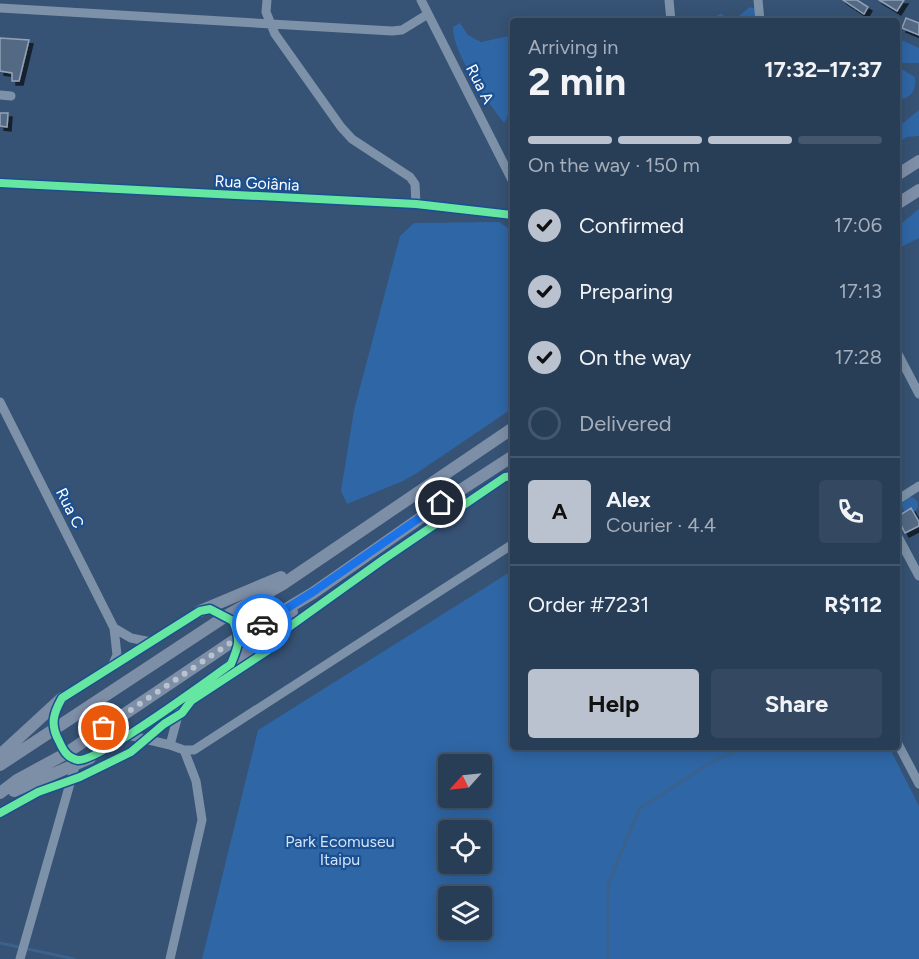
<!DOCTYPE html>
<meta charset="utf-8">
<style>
body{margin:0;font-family:Figtree,sans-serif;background:#344961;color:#f1f3f6;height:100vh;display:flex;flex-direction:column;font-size:22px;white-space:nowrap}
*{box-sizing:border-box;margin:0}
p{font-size:20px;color:#a5aeba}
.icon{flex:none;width:33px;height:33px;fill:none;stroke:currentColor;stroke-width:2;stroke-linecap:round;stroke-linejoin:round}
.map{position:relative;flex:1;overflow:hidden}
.sheet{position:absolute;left:510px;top:18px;width:390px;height:732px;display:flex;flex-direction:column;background:#283e57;border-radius:6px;box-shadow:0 3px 15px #0003,0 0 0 2px #44576d}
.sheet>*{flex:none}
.needle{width:39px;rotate:243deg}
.tools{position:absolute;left:438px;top:754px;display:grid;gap:12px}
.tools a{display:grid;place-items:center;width:54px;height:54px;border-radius:6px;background:#283e57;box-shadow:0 3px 15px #0003,0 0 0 2px #44576d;font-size:30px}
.pin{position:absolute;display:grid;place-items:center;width:51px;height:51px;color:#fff;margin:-26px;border:3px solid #fff;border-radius:50%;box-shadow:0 2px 6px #0007}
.courier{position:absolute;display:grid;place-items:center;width:60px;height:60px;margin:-30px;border:4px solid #1a73e8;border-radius:50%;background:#fff;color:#222;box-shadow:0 2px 8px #0007}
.head em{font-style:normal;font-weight:700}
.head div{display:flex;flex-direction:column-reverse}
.head{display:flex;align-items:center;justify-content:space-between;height:102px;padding:0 18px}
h1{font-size:39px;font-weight:700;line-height:45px}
.bar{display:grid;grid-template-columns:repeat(4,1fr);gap:9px 6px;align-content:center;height:72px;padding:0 18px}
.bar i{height:8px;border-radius:4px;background:#44576d}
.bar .active{background:#b9c2ce}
.bar p{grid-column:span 4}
.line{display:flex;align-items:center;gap:15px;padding:0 18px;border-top:2px solid #44576d}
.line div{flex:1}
.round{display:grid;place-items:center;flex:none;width:63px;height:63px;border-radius:6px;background:#344961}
ol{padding:0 18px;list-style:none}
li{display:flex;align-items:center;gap:18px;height:66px}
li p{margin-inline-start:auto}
li .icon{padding:6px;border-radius:50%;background:#b9c2ce;color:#111;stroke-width:4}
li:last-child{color:#a5aeba}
li i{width:33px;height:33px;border:3px solid #44576d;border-radius:50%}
.button{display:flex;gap:12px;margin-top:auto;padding:12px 18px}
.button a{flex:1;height:69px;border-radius:6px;background:#b9c2ce;color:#111;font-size:24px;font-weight:700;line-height:69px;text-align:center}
.button a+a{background:#344961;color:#f1f3f6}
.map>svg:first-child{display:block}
.green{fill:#2f66a5;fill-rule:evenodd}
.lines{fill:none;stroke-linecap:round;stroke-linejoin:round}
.stream{stroke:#3b618d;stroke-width:3}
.building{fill:#526984;stroke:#92a2b6;stroke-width:1.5;filter:url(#shadow)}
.minor{stroke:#7d92a8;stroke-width:9}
.major{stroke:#7d8ea7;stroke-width:12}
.cycleway-casing{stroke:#1b4f8f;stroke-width:11}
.cycleway{stroke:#66e7a1;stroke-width:8}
.done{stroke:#b9c2ce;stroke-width:6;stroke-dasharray:0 10.8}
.route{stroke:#1a73e8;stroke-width:8}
.labels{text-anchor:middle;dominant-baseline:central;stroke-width:4.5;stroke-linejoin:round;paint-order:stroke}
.street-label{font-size:16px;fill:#fff;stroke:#1b4f8f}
.park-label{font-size:16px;fill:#cfe3fa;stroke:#1b4f8f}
</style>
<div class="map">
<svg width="919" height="959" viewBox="0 0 919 959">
<defs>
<filter id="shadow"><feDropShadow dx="4" dy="4" stdDeviation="0" flood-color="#0009"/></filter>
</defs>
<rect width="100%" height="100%" fill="#365274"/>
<path class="green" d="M750,7L757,9L756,21H714L717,15L722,14L727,19H735Z
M460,23L468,35L481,42L513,35C513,54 515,109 504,123C487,100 453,55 453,27Z
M897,38L919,48V63H903L898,67L915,77C917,89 911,100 897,99Z
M919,110V136L907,137L897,143V128Z
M919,209V238L897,249V227Z
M499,222L511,230L513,237V408L417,473L403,481L347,504L341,491L354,410L400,236L414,223Z
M902 505a8 8 0 1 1 16 0a8 8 0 1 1-16 0Z
M513,570V747H889L919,806V959H202L258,730ZM448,765H482V798H448ZM448,831H482V864H448ZM448,897H482V930H448Z"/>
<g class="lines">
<path class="stream" d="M0,943L74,959
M608,959V885L639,809L708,764L744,747"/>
</g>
<path class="building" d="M843,0H857L868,7L864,14Z
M879,0H904L897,11Z
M906,18L919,23V35L902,28Z
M0,38L29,40L19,81H12V73L0,71Z
M0,113H8L7,127L0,126Z
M911,508L919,522V526L905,533L897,517Z"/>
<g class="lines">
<path class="minor" d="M267,0L266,12L275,34L341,127L352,139L410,177L415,184L416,204
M421,0L513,182
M669,0L671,21
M758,0L760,21
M0,8L392,31L402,30L428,14
M0,95L11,96
M0,183L416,204L513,215
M897,352L919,394
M0,402L114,628L117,655L112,666
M897,500L919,486
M897,535L919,576
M210,609L233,621C241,640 239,645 231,664C208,680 98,762 78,760C67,758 63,750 59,741C50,725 53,714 62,698L200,611Z
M114,628L131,638L151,642
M128,735L170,745L184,750H194L513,544
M897,742L919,784
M170,745L183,697
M20,959L75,766
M170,959L202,820L196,781L184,750"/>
<path class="major" d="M897,175L919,161
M897,204L919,190
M200,611L281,577
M231,664L256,645L292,612
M0,755L62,698
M0,765L226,616L283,584L513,428
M14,791L90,758
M0,793L17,780L65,754L239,637L313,593L459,491L513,456"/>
<g class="cycleway-casing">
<path id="cycleway" d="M0,183L416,204L513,215
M210,609L233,621C241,640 239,645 231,664C208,680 98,762 78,760C67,758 63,750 59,741C50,725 53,714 62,698L200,611Z
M0,813L38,792L80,777L131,752L164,724L182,713L191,701L267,651L289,627L384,559L505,477L513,476"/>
</g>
<use href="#cycleway" class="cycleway"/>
</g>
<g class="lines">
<path class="done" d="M104,728L239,637L262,624"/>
<path class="route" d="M262,624L313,592L441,503"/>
</g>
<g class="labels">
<g class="street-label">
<text transform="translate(480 84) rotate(63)">Rua A</text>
<text transform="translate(257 183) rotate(3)">Rua Goiânia</text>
<text transform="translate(70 508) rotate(63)">Rua C</text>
</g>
<g class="park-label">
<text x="340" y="841">Park Ecomuseu<tspan x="340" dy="18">Itaipu</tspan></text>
</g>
</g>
</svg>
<div class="tools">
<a><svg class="needle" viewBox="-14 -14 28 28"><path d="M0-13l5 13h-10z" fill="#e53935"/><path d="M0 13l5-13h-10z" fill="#a5aeba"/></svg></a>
<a><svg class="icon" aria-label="locate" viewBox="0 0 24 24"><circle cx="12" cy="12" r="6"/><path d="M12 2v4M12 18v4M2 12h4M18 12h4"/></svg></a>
<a><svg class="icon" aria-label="layers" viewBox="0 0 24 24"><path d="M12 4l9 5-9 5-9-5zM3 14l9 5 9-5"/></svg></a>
</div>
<div class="pin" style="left:104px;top:728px;background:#ea580c"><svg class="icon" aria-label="bag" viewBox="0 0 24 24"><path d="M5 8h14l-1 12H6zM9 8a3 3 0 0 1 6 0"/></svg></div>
<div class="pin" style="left:441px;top:503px;background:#1f2937"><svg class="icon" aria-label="home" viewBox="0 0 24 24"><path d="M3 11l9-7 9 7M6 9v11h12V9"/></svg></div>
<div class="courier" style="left:262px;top:624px"><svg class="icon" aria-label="car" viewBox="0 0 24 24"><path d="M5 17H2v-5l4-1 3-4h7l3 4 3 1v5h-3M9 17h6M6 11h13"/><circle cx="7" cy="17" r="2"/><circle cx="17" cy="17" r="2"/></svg></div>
<section class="sheet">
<div class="head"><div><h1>2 min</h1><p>Arriving in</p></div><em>17:32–17:37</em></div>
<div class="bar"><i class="active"></i><i class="active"></i><i class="active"></i><i></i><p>On the way · 150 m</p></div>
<ol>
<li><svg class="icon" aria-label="check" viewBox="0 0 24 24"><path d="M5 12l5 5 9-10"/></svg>Confirmed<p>17:06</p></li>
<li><svg class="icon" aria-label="check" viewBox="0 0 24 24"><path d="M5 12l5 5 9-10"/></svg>Preparing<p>17:13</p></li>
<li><svg class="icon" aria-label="check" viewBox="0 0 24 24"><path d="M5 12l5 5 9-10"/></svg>On the way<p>17:28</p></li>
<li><i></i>Delivered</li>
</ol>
<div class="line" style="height:108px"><b class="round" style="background:#b9c2ce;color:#111">A</b><div><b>Alex</b><p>Courier · 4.4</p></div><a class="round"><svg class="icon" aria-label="phone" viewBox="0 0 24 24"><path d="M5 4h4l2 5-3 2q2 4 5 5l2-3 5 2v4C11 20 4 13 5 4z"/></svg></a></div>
<div class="line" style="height:78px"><div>Order #7231</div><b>R$112</b></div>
<div class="button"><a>Help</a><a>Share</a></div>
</section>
</div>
